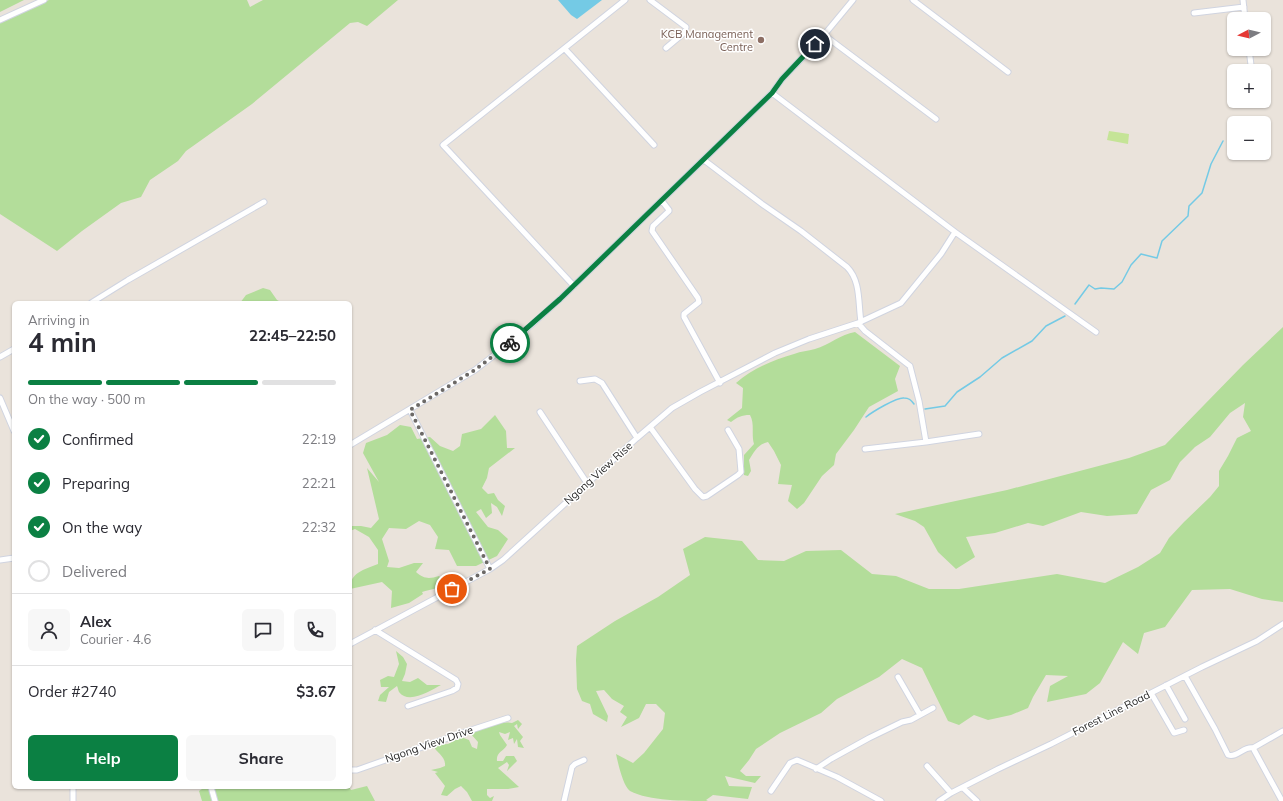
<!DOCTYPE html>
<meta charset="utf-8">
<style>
body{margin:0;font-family:Mulish,sans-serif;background:#f7f7f7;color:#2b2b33;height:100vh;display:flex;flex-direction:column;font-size:15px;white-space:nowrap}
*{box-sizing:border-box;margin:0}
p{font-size:13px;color:#7c7c81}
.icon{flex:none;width:22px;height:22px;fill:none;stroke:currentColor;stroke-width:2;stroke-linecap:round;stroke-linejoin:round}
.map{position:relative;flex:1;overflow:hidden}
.details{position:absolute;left:12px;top:301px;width:340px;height:488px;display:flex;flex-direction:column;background:#fff;border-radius:6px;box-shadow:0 1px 3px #0004}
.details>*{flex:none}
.needle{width:26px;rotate:263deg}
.buttons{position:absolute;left:1227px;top:12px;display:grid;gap:8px}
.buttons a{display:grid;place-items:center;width:44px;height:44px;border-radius:6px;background:#fff;box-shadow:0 1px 3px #0004;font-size:20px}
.pin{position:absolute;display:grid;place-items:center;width:34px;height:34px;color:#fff;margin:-17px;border:2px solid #fff;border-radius:50%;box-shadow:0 1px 4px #0007}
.courier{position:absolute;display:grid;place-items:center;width:40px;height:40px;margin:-20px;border:3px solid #0b8043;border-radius:50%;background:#fff;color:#222;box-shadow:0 1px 5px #0007}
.overview em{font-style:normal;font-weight:700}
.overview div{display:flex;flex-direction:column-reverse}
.overview{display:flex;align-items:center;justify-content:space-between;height:68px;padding:0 16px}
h1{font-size:26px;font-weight:700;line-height:30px}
.bar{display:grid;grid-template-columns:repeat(4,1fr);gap:6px 4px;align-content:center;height:48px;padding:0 16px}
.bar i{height:5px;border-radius:3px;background:#e1e1e2}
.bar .current{background:#0b8043}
.bar p{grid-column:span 4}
.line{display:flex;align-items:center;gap:10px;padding:0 16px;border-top:1px solid #e1e1e2}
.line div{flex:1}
.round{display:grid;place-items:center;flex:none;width:42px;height:42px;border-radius:6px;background:#f7f7f7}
ol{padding:0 16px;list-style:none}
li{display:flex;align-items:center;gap:12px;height:44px}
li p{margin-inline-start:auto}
li .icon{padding:4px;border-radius:50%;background:#0b8043;color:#fff;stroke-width:4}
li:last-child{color:#7c7c81}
li i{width:22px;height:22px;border:2px solid #e1e1e2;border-radius:50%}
.action{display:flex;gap:8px;margin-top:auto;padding:8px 16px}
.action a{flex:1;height:46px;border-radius:6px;background:#0b8043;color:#fff;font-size:16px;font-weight:700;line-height:46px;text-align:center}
.action a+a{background:#f7f7f7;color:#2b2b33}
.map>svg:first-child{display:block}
.green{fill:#b3dd9a}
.pitch{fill:#c5e497}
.water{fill:#74cae5}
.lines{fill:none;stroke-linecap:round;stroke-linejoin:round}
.stream{stroke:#74cae5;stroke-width:1.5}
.minor-casing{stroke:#d0d4e0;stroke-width:7}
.minor{stroke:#fff;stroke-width:5}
.done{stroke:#6c6967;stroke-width:4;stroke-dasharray:0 7.2}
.route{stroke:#0b8043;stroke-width:5}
.education-dot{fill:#8d6e63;stroke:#fff;stroke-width:1.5}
.labels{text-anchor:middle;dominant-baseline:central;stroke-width:3;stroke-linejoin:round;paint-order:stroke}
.education-label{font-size:11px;fill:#785e54;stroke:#fff;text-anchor:end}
.street-label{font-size:11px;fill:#282828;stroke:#fff}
</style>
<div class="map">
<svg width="1283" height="801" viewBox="0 0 1283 801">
<rect width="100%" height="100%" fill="#eae3db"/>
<path class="green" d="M0,0H24L0,12Z
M49,0H247L250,7L263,0H398L367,26L358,22L350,23L252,104L186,151L178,161L150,180L141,197L121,203L82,231L57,251L0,214V23Z
M263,288L270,290L277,300L283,303H240L246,295Z
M1283,327V602L1262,599L1230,589L1192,590L1165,627L1144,633L1138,654L1123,642L1100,683L1086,694L1047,702L1050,686L1068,676L1046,675L1033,697L1028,708L1011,715L988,720L974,715L959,725L948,721L922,668L902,659L879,677L837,699L821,713L780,733L756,749L749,760L740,771L746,776H761L755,783L725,776L729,786L752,787L748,799L713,795L706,800L708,801C685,801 649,801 630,791C623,786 618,763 616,754L633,763L644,753L663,729L665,713L656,704H646L639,718L621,727L627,717L620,712L624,706L612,699L604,690L596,691L608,716L607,722L593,714L590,704L582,701L577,689L576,660L577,646L615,621L658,597L690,575L683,549L705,537L742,541L758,560L784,561L806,551L841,550L872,574L896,576L929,589H959L1057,574L1105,583L1138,567L1160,553L1169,538L1184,522L1210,497L1219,486V471L1228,456L1237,438L1251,431L1243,417L1245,403L1230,413L1210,437L1195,447L1180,462L1170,480L1151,490L1137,514L1107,516L1081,512L1043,526L1028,523L995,533L966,537L975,557L956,569L938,552L924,527L915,521L895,514L1007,490L1129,458L1165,445L1243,365Z
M855,332L900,366L895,379L898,391L869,407L854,430L836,454L834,465L822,476L804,503L797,509L788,501L792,485L778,484L781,465L774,451L768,442C758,444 754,452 749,460L751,471L748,476L744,475V455L754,444C751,434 755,424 750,415C741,415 738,417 731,422L727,420L742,408L743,388L736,383C752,369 773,360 794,354C801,351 808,351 815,349C829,345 841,334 855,332Z
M495,415L506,431L507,448H515L489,468L487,478L482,488L488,494L494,493L498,500L505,506L502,516L497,507L491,503L492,513L486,518L481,509L476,512L488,527L498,530L508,539L497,556L476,566H457L449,550L435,549L438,537L430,525L419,521L406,529L389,528L382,539L389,561L387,567L399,568L414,563H423L416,572C424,579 429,579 439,576L446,584C438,589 431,589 422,592L423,594L409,603L391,608L392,591L382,582L350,589C350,572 364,570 378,564V550L369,537L355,529L350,531V526H361L371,528L379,519L367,468L379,482L363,453L366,443L387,435L400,425L411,427L417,439L430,437L440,446L453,451L460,446L462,434L481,429Z
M396,651L403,657L407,664L405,674L402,681L410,682L418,678L427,685H441C431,690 409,705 399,692C398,690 398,688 397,686L389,692L386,702L378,701L380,695L389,687H381L380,680L388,676L394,677L399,664Z
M518,720L522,724L518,729L517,724L514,726L523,737L520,741L524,748L518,747L517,739L514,744L513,738L508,740L510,732L505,734L499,732L500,735L507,745C503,752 496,752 497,761H503L506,756H514L517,761L507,771L509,765L507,762L498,768L519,787L508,789H487V795L490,798L494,796L492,801H472L467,792L461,786L455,789L447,796L441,795L445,786L435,773L438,772L431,770L440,768L445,766C446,756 436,753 433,745L448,744L461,737L469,740L472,747L477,749L478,742L470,733C483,730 499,720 512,723Z
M367,786L375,801H202L199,791L205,787H349L351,790Z"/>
<path class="pitch" d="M1109,131L1129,134L1128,144L1107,140Z"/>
<path class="water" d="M558,0H602L577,19L571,15Z"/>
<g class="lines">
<path class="stream" d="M1075,304L1089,285L1095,289L1101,288L1114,289L1122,282L1131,265L1141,254L1157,258L1162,241L1188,216L1189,206L1202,193L1211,164L1223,141
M925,409L945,406L957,392L980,377L1002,358L1032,341L1046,326L1065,316
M866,417C872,412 897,397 904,398C909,398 911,400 914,404"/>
<g class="minor-casing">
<path id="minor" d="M650,0L686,27L685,32L666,48
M913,0L1008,72
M1243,0L1245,19
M1194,13L1244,7
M0,20L44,0
M824,35L936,119
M565,49L654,145
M1249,49L1251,65L1258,71
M704,160L762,204L801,231L847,267C861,281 858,303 861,322
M662,201L669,210V211L653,226L652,231L698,298L699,302L684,314V317L720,383
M955,232L1096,332
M574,286L443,145L625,0
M91,303L128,280L264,202
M858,323L865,331L910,366L919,401L926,442L865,449
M0,357L14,349
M580,381L595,379L602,383L637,438
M0,398L14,431
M410,410L490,569
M540,412L587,483
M650,427L695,489L703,497L707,496L738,475L741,472L739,449L728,430
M926,442L979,434
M350,445L475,370L519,336L560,299L772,93L782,79L824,35L853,0
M0,560L14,558
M375,630L456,680L458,684L457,688L452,691L408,706
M350,644L490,569L503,560L637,438L672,408L700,392L775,353L809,339L858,323L901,303L941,254L955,232L772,93
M1185,676L1215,729L1228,755C1237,758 1244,746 1253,748L1282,801
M898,677L920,715
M1166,685L1185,719
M1151,693L1174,733L1184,730
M1253,748L1283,731
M927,766L951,793
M816,769L831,759L869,738L902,722L911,720L933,708
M350,770H357L465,732L508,718
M73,787V801
M211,787L215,801
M963,788L977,801
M771,791L790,763L797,760L837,777L881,801
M564,801L572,767L575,764L584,760
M939,801L951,793L998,769L1051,744L1202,667L1257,641L1283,624"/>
</g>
<use href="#minor" class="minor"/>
</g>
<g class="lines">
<path class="done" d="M452,589L490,569L410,410L475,370L510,343"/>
<path class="route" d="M510,343L560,299L772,93L782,79L815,44"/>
</g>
<circle class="education-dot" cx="761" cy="40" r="4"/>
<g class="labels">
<g class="education-label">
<text x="753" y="34">KCB Management<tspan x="753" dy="13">Centre</tspan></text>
</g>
<g class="street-label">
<text transform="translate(598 473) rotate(-42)">Ngong View Rise</text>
<text transform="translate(1111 713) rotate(-27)">Forest Line Road</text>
<text transform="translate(429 744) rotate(-19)">Ngong View Drive</text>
</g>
</g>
</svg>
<div class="buttons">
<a><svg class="needle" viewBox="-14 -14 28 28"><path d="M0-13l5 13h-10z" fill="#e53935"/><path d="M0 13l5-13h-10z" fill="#7c7c81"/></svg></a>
<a>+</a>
<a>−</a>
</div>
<div class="pin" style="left:452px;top:589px;background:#ea580c"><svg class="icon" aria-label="bag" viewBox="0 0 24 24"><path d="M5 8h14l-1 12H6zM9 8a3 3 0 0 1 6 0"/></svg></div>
<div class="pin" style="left:815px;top:44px;background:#1f2937"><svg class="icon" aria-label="home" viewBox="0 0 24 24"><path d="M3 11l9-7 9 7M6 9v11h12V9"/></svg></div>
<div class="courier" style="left:510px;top:343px"><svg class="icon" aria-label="bike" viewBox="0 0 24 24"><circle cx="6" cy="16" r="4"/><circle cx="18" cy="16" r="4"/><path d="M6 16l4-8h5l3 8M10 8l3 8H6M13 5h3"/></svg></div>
<section class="details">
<div class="overview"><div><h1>4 min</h1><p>Arriving in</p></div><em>22:45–22:50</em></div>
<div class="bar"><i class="current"></i><i class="current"></i><i class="current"></i><i></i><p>On the way · 500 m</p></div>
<ol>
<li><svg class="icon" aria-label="check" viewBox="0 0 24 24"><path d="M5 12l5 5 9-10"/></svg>Confirmed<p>22:19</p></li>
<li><svg class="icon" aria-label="check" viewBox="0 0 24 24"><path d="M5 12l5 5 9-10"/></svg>Preparing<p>22:21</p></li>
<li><svg class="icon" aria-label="check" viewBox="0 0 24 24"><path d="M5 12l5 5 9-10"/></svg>On the way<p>22:32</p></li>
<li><i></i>Delivered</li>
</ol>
<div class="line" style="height:72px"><a class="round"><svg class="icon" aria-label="person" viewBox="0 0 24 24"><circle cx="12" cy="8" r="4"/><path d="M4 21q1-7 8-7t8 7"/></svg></a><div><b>Alex</b><p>Courier · 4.6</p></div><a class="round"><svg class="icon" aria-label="chat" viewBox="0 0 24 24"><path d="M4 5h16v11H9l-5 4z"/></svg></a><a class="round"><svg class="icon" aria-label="phone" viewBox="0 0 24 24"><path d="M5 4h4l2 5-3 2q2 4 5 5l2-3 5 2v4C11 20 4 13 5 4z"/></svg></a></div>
<div class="line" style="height:52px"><div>Order #2740</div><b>$3.67</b></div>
<div class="action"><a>Help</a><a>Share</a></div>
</section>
</div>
